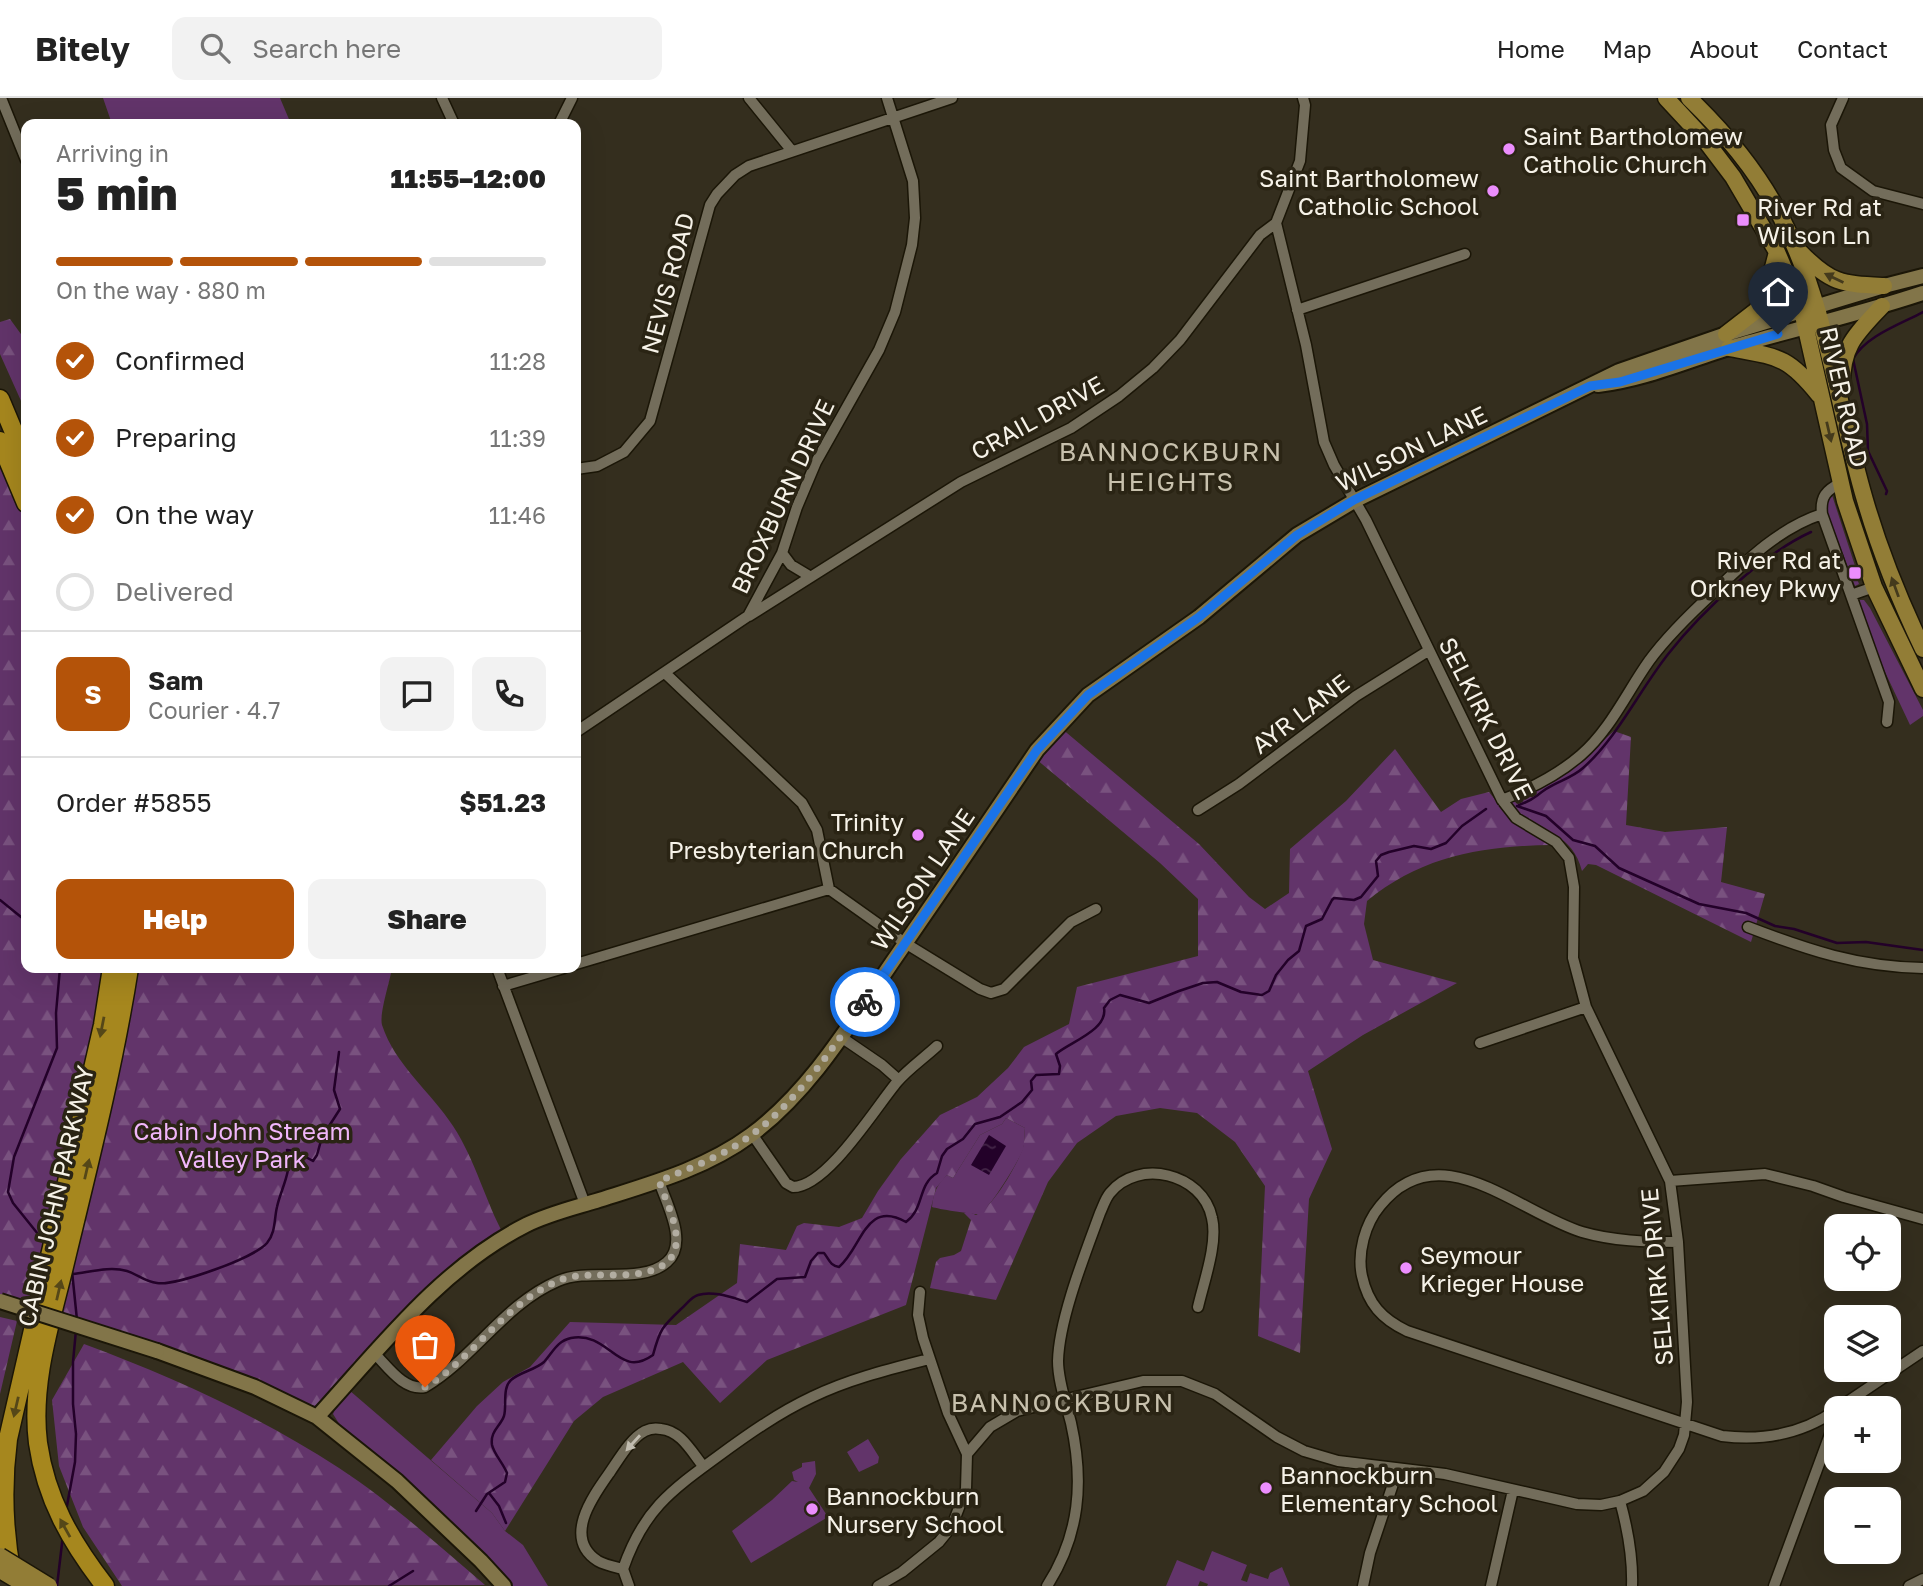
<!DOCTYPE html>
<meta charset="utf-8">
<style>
body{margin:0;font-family:"Golos Text",sans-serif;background:#f2f2f2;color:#222;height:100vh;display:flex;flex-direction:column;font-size:26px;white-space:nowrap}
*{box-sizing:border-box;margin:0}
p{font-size:23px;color:#767676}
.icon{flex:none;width:38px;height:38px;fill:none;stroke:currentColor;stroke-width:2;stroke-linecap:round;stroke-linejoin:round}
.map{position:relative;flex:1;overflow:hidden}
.drawer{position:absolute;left:21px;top:21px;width:560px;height:854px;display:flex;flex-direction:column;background:#fff;border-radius:14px;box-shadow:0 7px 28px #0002}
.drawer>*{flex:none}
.fabs{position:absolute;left:1824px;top:1116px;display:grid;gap:14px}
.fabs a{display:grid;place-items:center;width:77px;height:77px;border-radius:14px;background:#fff;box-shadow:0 7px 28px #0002;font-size:35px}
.pin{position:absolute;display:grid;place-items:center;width:60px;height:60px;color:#fff;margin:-72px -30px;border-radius:50% 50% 50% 0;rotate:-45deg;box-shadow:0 0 7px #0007}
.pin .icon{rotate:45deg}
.courier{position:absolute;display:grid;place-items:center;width:70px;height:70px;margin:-35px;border:5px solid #1a73e8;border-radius:50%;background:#fff;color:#222;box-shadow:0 2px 9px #0007}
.summary em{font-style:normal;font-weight:800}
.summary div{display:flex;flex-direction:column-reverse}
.summary{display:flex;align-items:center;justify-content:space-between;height:119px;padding:0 35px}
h1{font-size:46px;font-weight:800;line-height:52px}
.bar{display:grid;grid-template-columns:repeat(4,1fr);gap:10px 7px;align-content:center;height:84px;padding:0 35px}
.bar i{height:9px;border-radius:5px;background:#e0e0e0}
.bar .current{background:#b45309}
.bar p{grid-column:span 4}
.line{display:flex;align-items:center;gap:18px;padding:0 35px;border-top:2px solid #e0e0e0}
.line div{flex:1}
.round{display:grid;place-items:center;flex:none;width:74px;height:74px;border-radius:14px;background:#f2f2f2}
ol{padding:0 35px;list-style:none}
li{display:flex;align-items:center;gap:21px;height:77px}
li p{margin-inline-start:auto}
li .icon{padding:7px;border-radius:50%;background:#b45309;color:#fff;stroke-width:4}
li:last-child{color:#767676}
li i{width:38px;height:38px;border:4px solid #e0e0e0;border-radius:50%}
.action{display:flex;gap:14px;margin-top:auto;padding:14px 35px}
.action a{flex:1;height:80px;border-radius:14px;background:#b45309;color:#fff;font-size:28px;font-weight:800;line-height:80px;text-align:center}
.action a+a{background:#f2f2f2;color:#222}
header{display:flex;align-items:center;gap:42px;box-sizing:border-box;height:98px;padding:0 35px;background:#fff;border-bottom:2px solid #e0e0e0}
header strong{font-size:33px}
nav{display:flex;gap:38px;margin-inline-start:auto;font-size:24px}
.search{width:490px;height:63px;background:#f2f2f2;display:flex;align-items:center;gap:18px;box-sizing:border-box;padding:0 24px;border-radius:14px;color:#767676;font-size:26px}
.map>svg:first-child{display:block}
.green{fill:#62346a}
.forest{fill:url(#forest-firs)}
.water{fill:url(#water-ripples)}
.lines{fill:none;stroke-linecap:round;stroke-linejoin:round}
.stream{stroke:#230129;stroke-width:2.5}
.street-casing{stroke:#1b1607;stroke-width:13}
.secondary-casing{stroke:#1b1607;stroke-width:18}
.primary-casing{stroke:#1b1607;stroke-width:19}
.highway-casing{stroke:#1b1607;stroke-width:21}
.street{stroke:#736d5b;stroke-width:10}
.secondary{stroke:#827549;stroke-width:14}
.primary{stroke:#927d36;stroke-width:16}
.highway{stroke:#a6871e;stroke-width:18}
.secondary-bridge-casing{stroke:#1b1607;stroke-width:18;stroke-linecap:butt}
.primary-bridge-casing{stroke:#1b1607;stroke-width:19;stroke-linecap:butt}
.secondary-bridge{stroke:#827549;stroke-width:14}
.primary-bridge{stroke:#927d36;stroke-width:16}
.oneway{fill:#443a1c}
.oneway2{fill:#554718}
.oneway3{fill:#c2bdb0}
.done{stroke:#b2ada1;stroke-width:7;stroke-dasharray:0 12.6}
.route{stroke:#1a73e8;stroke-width:9}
.poi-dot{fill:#eb8dfc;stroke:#2a2414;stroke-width:2.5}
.labels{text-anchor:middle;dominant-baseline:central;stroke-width:7;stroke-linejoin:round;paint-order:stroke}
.poi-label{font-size:24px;fill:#f6f2e8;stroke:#2a2414;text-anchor:start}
.street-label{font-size:24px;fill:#f6f2e8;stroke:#2a2414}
.park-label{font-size:24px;fill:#f0b6fa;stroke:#2a2414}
.neighbourhood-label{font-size:26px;letter-spacing:2px;fill:#c8c1ad;stroke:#2a2414}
</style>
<header>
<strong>Bitely</strong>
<div class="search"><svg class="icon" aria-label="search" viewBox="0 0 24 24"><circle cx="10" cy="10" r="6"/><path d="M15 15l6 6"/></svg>Search here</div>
<nav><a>Home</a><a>Map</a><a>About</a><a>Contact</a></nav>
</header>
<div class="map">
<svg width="1923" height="1488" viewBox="0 0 1923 1488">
<defs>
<pattern id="forest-firs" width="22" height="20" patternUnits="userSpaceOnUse" patternTransform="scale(1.75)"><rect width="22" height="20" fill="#62346a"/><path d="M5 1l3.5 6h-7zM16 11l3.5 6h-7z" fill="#79527f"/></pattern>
<pattern id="water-ripples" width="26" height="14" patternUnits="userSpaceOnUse" patternTransform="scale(1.75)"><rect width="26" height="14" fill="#230129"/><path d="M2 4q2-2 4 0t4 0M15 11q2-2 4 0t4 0" fill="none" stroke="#442648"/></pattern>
</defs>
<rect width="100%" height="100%" fill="#342e1e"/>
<path class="green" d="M103,0H280L291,26H112Z
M1829,396L1832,397L1856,471L1854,472L1859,486L1855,488L1827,414L1826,406Z
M1860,502H1864L1870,510L1923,612V618L1910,627L1885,574L1858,508Z
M1006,1020L1025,1030C1024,1037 1025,1046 1023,1052C1018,1064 989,1112 979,1116C976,1117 938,1111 932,1109C933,1096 937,1086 947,1077L953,1080L980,1037L1002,1026Z
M349,1292L492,1415L505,1433L523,1447L548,1488H511L497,1473L343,1332L333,1316L337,1306Z
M868,1341L879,1359L878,1365L859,1374L847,1354Z
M815,1363L816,1376L809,1390L828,1419L751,1465L732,1433L772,1402L792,1383L798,1384L794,1382L792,1374L802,1369V1365Z
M1212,1453L1247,1467L1241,1482L1247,1484L1250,1475L1268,1481L1270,1475L1282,1469L1290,1488H1207L1208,1486L1200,1483L1198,1488H1166L1177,1462L1204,1473Z"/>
<path class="forest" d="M10,221L26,243V314L0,256V224Z
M0,344L26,405V870H392C390,883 379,916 382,927C395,967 431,994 453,1028C476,1063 485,1103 505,1139L476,1156L317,1319L0,1203Z
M1061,630L1199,746L1249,799L1265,811L1289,795L1290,751L1346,703L1395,651L1441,714L1461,701L1489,694L1513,724L1551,747C1482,748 1422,758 1367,803L1364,826L1373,862L1457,885L1363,937L1308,973L1332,1051L1309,1101L1300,1255L1258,1238L1265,1088L1235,1044L1197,1015L1160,1010L1116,1018L1077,1045L1048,1084L996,1202L930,1190L936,1164L940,1160L954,1157L961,1153L971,1122L964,1115L969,1114L976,1117C993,1109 1015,1070 1022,1053C1025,1046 1024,1037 1025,1030L1006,1020L1002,1026L980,1037L953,1080L947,1077L936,1090L906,1207L767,1262L720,1305L683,1264L603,1299L574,1323L505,1433L492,1415L431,1362L477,1308L503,1284L530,1269L570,1224L676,1227L737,1185L740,1146L786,1152L797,1128L804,1125L839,1129L862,1120L878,1093L901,1061L940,1017L977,999L1008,970L1024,949L1069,926L1077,889L1198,858V801L1160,765L1036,661Z
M1614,633L1631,639L1626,727L1665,734L1727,729L1721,784L1765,796L1751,844L1596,767L1588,766L1582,773C1570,727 1531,738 1511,704C1552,690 1581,661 1614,633Z
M0,1219L17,1223L0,1296Z
M84,1246C173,1279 259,1318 339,1370C391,1404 438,1447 485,1487L122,1488L83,1429L59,1368L52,1302Z"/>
<path class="water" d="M989,1037L1006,1048L989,1077L971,1067Z"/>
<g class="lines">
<path class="stream" d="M1886,396L1887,393L1868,353L1867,326L1853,261C1865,238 1901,226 1923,214
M1519,707C1534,702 1534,699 1546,691C1558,683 1572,680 1583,670C1618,639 1640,591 1669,555C1702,513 1763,456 1811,434
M1517,708L1546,718L1573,742L1595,748L1619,770L1699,806L1746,815L1775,828L1794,831L1837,845L1866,844L1923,852
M0,802L26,823
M46,1146L13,1105L8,1094L14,1059L57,950L56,915L60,870
M72,1173L77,1222
M73,1176C90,1174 110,1168 127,1173C137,1176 145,1184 157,1185C176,1188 254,1160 267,1145C276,1134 274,1121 277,1109C281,1090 293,1073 287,1052L295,1053L313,1063L317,1057L322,1039L340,1011L334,992L339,954
M489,1395L499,1408L506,1425
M66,1413L75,1364L76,1336L73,1306V1264L76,1232
M476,1413L487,1396L505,1384L507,1375C503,1365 494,1356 492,1347C490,1333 500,1329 504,1318C507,1308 502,1290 511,1282C520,1274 535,1272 544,1264C553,1254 557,1243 571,1240C610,1233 618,1282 653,1257C660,1231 662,1229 681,1211C686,1207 691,1199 698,1197C713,1192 733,1200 747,1204L777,1181L805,1179L811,1163L818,1155H824C829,1161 830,1168 839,1169C862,1150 865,1101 906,1124C925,1110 917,1087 937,1075L942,1058L947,1051L963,1041L975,1026L1000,1019L1022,1004L1032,992L1031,983L1036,977L1059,976L1060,968L1056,956C1070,944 1108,932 1104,910L1110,902L1120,897L1149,905L1179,893L1203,885L1217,884L1241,894L1262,897L1269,893L1276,877L1288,862L1299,853L1306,828L1322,821L1332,802L1334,800L1354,802L1361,799L1378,778L1376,763L1381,757L1389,754L1414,748L1431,751L1446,745L1462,728L1486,711
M57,1488L63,1437
M389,1488L413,1473"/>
<g class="street-casing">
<path id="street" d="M1,0L26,62
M442,0L454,26
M749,0L792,53
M1843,0L1831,27L1834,52L1841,70L1873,93L1923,106
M559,26L572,0
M1297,212L1465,156
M576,371L597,368L624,354L650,323L710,107L717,96L735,77L749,68L952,0
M1841,385C1826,392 1820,399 1822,416L1889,604L1887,624
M782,455L791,467L811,479
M1851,497L1874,489
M749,518L961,384L1071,330L1119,298L1153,270L1180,242L1260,137L1276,125
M665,575L802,705L817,732L829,791L905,845L980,891L991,895L1004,891L1071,824L1096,811
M576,634L748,518L782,455L797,409L816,364L879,252L895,214L912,147L915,120L913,83L887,0
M1502,702C1530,691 1558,677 1581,657C1610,632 1627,594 1649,563C1668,537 1691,515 1715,493C1746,463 1779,430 1822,416
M1198,712L1239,686L1356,598L1428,553
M1748,829C1808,852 1858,869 1923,870
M576,866L829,791
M497,870L585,1106
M503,888L564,870
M841,939L882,967L899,982
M1480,945L1586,909
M752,1036L786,1085L793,1089C827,1089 876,1009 897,984C908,971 924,960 937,948
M1670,1083L1765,1076L1813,1088L1844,1099L1923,1121
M1678,1144C1646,1144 1613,1143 1582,1134C1517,1114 1439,1034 1380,1108C1365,1126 1357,1155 1362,1178C1368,1206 1382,1221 1407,1233L1722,1338C1763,1343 1802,1336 1836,1312
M920,1194L918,1217L923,1240L948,1315L967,1356
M375,1256C388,1269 404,1293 425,1289C474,1260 504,1206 558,1183C590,1169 641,1187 667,1164C689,1145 666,1105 659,1083
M1837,1311L1923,1253
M1620,1403C1628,1432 1633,1458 1632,1488
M623,1471C615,1469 605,1467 598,1463C562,1440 593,1398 610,1374C619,1361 631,1340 645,1333C649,1331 656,1330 661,1331C681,1333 691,1353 703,1368
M629,1488L623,1471C643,1413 669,1394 717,1359C747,1337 778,1315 812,1299C849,1281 890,1271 929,1261
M878,1488L902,1474L939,1444L952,1428L966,1391L967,1356L990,1329L1017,1313L1143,1283H1182L1215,1296L1277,1339L1304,1353L1338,1363L1445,1376L1577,1406L1601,1407L1620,1403L1643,1393L1664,1374L1679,1351L1684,1337L1687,1304L1678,1144L1670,1083L1586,909L1573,860L1574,789L1569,760L1556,744L1516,720L1502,702L1366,422L1334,367L1324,344L1306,247L1276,125L1300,63L1305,7L1303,0
M1047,1488C1080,1437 1084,1383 1071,1325C1066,1305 1058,1283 1058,1263C1059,1221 1085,1156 1100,1115C1103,1109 1105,1101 1110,1095C1138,1060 1203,1075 1212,1120C1218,1145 1204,1183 1198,1209
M1363,1488L1370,1455L1398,1371
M1491,1488L1513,1392
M1774,1488L1836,1320
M1909,1488L1923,1481"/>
</g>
<g class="secondary-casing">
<path id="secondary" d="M1598,287C1644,282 1688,262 1732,249C1796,231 1860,216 1923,195
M157,1253L255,1289L317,1319L397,1383L481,1463L504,1488
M317,1319C380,1250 441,1170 526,1127C548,1116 573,1110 596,1103C649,1086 705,1071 751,1037C810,993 850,926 891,866C940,795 989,723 1037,652L1088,597L1199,519L1297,437L1354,403L1619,273L1726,236L1884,188L1923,178"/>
</g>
<g class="primary-casing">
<path id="primary" d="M1666,0L1705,42L1733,79L1777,154L1802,213L1845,403L1874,489L1923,591
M1689,0C1722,32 1753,68 1775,108C1826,199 1836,304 1865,402C1880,454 1900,503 1923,551
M1800,154C1831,186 1842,186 1884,188
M1726,236L1757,212L1768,189L1777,154
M1729,250C1777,259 1787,257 1819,297
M1842,286C1842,247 1857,235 1882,208"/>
</g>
<g class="highway-casing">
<path id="highway" d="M0,301L26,363
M0,343L26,405
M12,1477C3,1430 2,1387 8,1341L103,927L112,870
M105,1488C71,1444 46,1401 38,1345C30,1282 53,1217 67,1156C90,1061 114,966 129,870"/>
</g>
<use href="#street" class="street"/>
<use href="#secondary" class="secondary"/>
<use href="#primary" class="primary"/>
<use href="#highway" class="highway"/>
<g class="secondary-bridge-casing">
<path id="secondary-bridge" d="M0,1203L157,1253"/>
</g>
<g class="primary-bridge-casing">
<path id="primary-bridge" d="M0,1458L49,1488
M0,1472L27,1488"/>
</g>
<use href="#secondary-bridge" class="secondary-bridge"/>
<use href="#primary-bridge" class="primary-bridge"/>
</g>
<defs><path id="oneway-solid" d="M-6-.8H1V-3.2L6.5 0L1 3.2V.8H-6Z" transform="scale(1.75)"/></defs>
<g class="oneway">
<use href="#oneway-solid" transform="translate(1834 180) rotate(-154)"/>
<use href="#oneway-solid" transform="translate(1829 334) rotate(77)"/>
<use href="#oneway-solid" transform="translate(1895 489) rotate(-110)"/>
</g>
<g class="oneway2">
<use href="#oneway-solid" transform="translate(102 929) rotate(101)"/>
<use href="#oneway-solid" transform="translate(87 1071) rotate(-77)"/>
<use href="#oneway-solid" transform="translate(59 1192) rotate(-77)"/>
<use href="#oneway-solid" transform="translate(16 1309) rotate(103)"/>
<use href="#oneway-solid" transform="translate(65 1430) rotate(-119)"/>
</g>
<use class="oneway3" href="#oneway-solid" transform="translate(633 1345) rotate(132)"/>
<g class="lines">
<path class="done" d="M425,1289C474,1260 504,1206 558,1183C590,1169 641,1187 667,1164C689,1145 666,1105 659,1083C683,1073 709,1063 732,1050C789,1016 828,957 865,904"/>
<path class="route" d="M865,904L1037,652L1088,597L1199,519L1297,437L1354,402L1590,288L1620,284L1778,236"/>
</g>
<g class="poi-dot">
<circle cx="1509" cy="51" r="7"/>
<circle cx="1493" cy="93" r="7"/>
<rect x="1736" y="115" width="14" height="14" rx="3.5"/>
<rect x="1848" y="468" width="14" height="14" rx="3.5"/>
<circle cx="918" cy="737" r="7"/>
<circle cx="1406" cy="1170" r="7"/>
<circle cx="1266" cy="1390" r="7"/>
<circle cx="812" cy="1411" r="7"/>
</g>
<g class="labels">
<g class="poi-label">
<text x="1523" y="37">Saint Bartholomew<tspan x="1523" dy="28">Catholic Church</tspan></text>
<text x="1479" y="79" text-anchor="end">Saint Bartholomew<tspan x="1479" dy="28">Catholic School</tspan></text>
<text x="1757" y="108">River Rd at<tspan x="1757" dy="28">Wilson Ln</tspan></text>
<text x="1841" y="461" text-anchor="end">River Rd at<tspan x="1841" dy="28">Orkney Pkwy</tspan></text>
<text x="904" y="723" text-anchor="end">Trinity<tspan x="904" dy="28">Presbyterian Church</tspan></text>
<text x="1420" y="1156">Seymour<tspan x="1420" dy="28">Krieger House</tspan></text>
<text x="1280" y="1376">Bannockburn<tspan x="1280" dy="28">Elementary School</tspan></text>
<text x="826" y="1397">Bannockburn<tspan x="826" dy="28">Nursery School</tspan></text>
</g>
<g class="street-label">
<text transform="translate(667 185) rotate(-75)">NEVIS ROAD</text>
<text transform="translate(1845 299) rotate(77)">RIVER ROAD</text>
<text transform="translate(1037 319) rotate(-29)">CRAIL DRIVE</text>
<text transform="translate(1411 350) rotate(-26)">WILSON LANE</text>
<text transform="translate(782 398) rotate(-65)">BROXBURN DRIVE</text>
<text transform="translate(1300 615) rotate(-37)">AYR LANE</text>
<text transform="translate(1487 620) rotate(63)">SELKIRK DRIVE</text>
<text transform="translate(922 781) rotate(-56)">WILSON LANE</text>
<text transform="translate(55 1098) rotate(-77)">CABIN JOHN PARKWAY</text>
<text transform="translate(1656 1179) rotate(-95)">SELKIRK DRIVE</text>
</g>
<g class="park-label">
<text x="242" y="1032">Cabin John Stream<tspan x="242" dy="28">Valley Park</tspan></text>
</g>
<g class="neighbourhood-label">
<text x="1171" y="353">BANNOCKBURN<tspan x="1171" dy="30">HEIGHTS</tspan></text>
<text x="1063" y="1304">BANNOCKBURN</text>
</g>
</g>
</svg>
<div class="fabs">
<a><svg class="icon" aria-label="locate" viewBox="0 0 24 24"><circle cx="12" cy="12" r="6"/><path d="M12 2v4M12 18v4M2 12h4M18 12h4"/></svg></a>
<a><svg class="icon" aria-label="layers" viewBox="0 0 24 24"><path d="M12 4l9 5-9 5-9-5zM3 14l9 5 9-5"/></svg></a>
<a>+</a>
<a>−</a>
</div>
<div class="pin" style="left:425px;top:1289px;background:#ea580c"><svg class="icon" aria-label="bag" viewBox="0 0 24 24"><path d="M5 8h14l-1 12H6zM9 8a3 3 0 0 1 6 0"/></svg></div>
<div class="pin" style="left:1778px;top:236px;background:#1f2937"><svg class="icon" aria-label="home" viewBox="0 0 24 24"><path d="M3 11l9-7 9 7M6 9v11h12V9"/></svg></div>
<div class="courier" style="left:865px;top:904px"><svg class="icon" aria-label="bike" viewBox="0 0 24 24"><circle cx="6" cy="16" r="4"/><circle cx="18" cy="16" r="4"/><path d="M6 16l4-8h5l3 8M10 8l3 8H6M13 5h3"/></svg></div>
<section class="drawer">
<div class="summary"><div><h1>5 min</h1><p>Arriving in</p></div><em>11:55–12:00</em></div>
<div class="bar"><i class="current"></i><i class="current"></i><i class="current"></i><i></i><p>On the way · 880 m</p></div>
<ol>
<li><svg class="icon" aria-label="check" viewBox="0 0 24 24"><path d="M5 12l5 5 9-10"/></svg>Confirmed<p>11:28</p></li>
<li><svg class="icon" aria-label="check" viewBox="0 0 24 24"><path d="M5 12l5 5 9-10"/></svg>Preparing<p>11:39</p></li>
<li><svg class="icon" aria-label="check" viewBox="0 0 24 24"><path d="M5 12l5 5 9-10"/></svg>On the way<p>11:46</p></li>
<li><i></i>Delivered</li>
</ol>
<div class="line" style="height:126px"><b class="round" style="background:#b45309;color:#fff">S</b><div><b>Sam</b><p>Courier · 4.7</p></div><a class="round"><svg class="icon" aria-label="chat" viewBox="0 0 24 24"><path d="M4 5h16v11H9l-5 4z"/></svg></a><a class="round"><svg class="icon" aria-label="phone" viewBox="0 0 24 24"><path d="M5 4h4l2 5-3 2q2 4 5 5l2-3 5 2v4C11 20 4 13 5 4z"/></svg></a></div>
<div class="line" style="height:91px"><div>Order #5855</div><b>$51.23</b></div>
<div class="action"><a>Help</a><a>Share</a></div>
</section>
</div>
